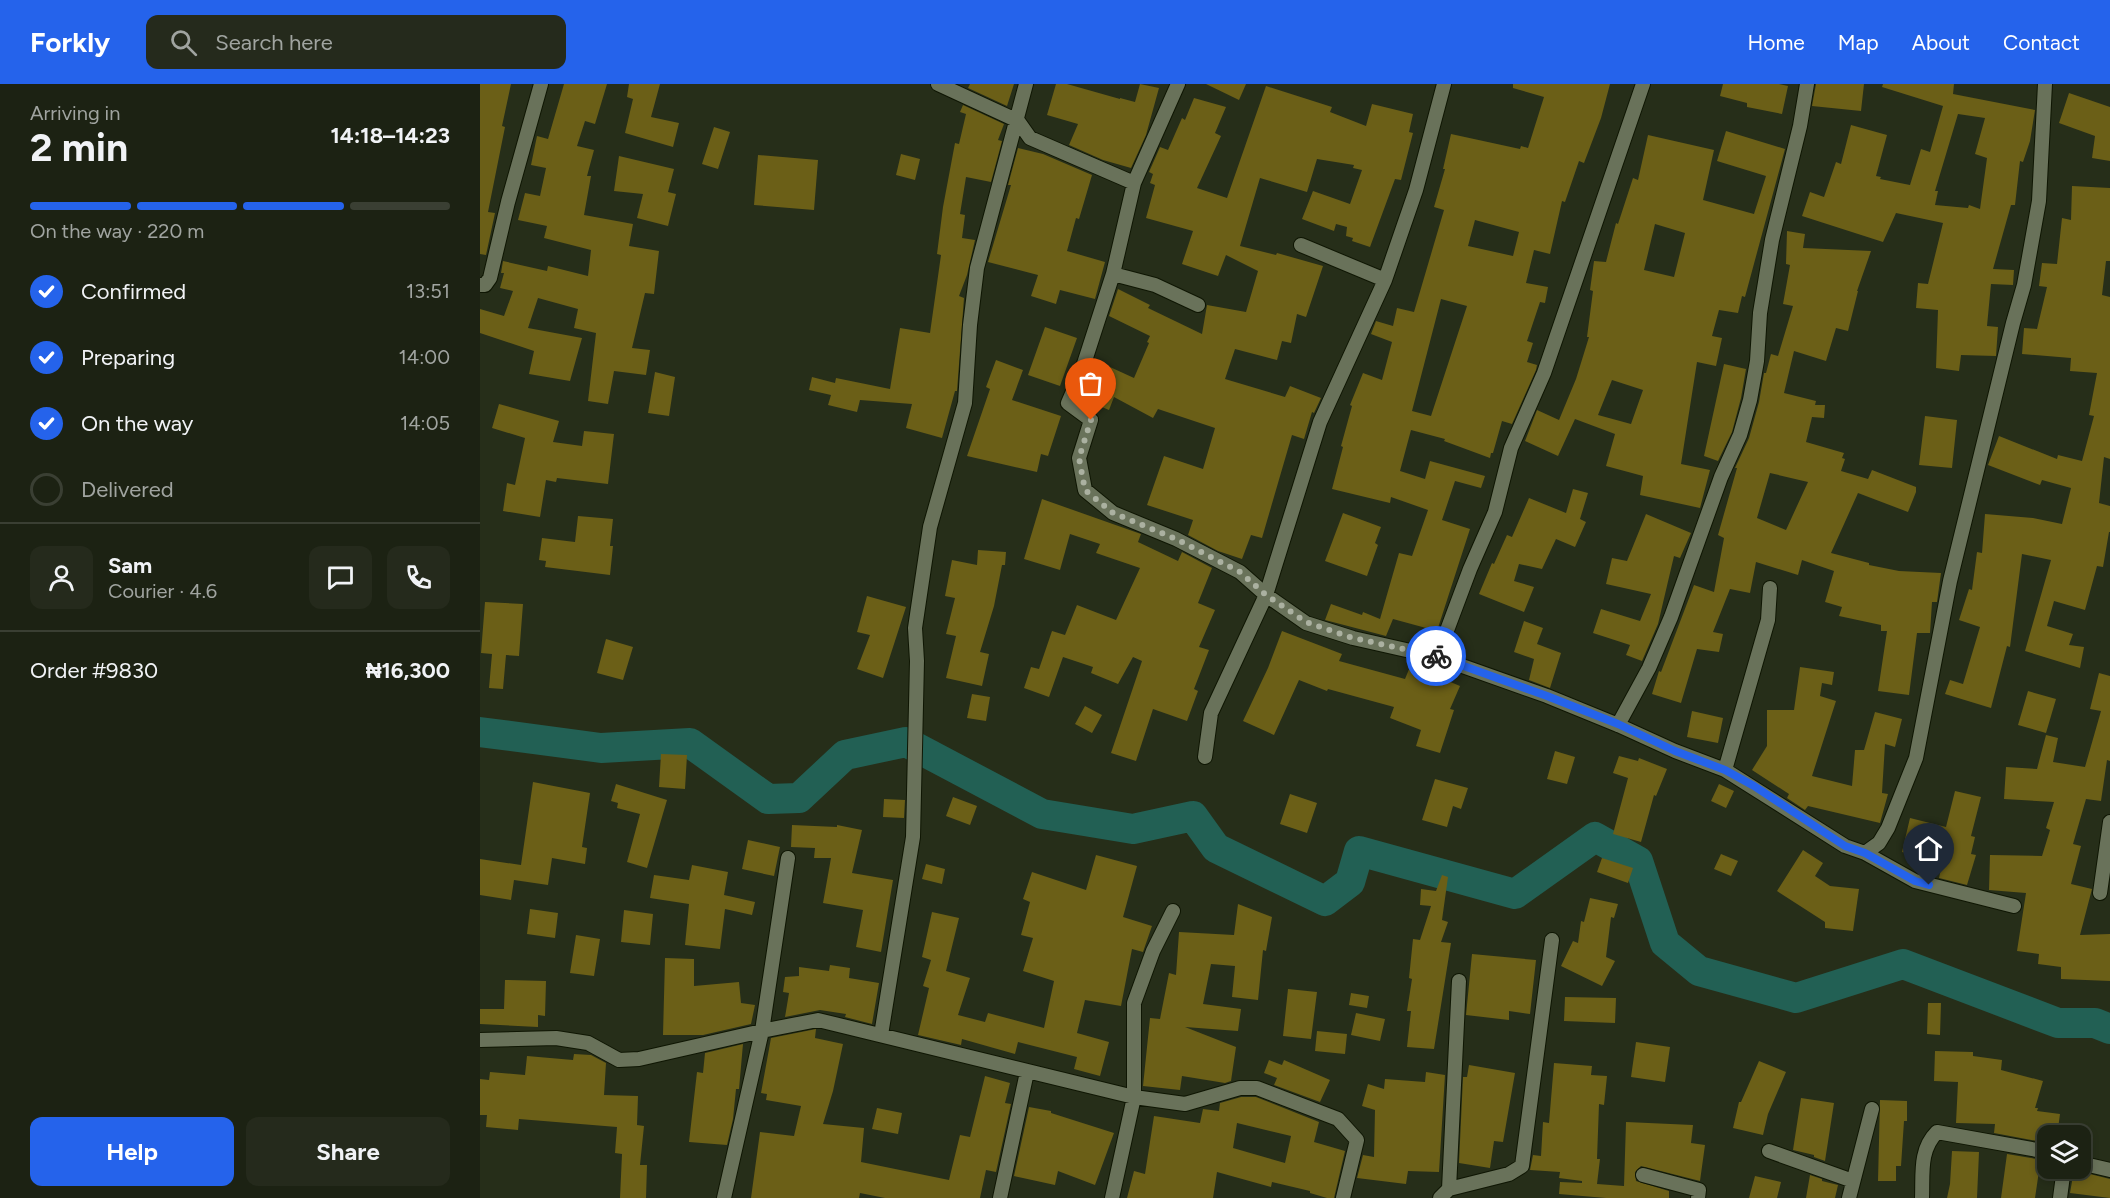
<!DOCTYPE html>
<meta charset="utf-8">
<style>
body{margin:0;font-family:Figtree,sans-serif;background:#252a1c;color:#f1f3f6;height:100vh;display:flex;flex-direction:column;font-size:22px;white-space:nowrap}
*{box-sizing:border-box;margin:0}
p{font-size:20px;color:#a0a4a0}
.icon{flex:none;width:33px;height:33px;fill:none;stroke:currentColor;stroke-width:2;stroke-linecap:round;stroke-linejoin:round}
.map{position:relative;flex:1;overflow:hidden}
.drawer{display:flex;flex-direction:column;background:#1c2213;width:480px}
.drawer>*{flex:none}
.buttons{position:absolute;left:1557px;top:1041px;display:grid;gap:12px}
.buttons a{display:grid;place-items:center;width:54px;height:54px;border-radius:12px;background:#1c2213;box-shadow:0 3px 9px #0003,0 0 0 2px #3a3f33;font-size:30px}
.pin{position:absolute;display:grid;place-items:center;width:51px;height:51px;color:#fff;margin:-62px -26px;border-radius:50% 50% 50% 0;rotate:-45deg;box-shadow:0 0 6px #0007}
.pin .icon{rotate:45deg}
.courier{position:absolute;display:grid;place-items:center;width:60px;height:60px;margin:-30px;border:4px solid #2563eb;border-radius:50%;background:#fff;color:#222;box-shadow:0 2px 8px #0007}
.summary em{font-style:normal;font-weight:700}
.summary div{display:flex;flex-direction:column-reverse}
.summary{display:flex;align-items:center;justify-content:space-between;height:102px;padding:0 30px}
h1{font-size:39px;font-weight:700;line-height:45px}
.bar{display:grid;grid-template-columns:repeat(4,1fr);gap:9px 6px;align-content:center;height:72px;padding:0 30px}
.bar i{height:8px;border-radius:4px;background:#3a3f33}
.bar .active{background:#2563eb}
.bar p{grid-column:span 4}
.line{display:flex;align-items:center;gap:15px;padding:0 30px;border-top:2px solid #3a3f33}
.line div{flex:1}
.round{display:grid;place-items:center;flex:none;width:63px;height:63px;border-radius:12px;background:#252a1c}
ol{padding:0 30px;list-style:none}
li{display:flex;align-items:center;gap:18px;height:66px}
li p{margin-inline-start:auto}
li .icon{padding:6px;border-radius:50%;background:#2563eb;color:#fff;stroke-width:4}
li:last-child{color:#a0a4a0}
li i{width:33px;height:33px;border:3px solid #3a3f33;border-radius:50%}
.primary-button{display:flex;gap:12px;margin-top:auto;padding:12px 30px}
.primary-button a{flex:1;height:69px;border-radius:12px;background:#2563eb;color:#fff;font-size:24px;font-weight:700;line-height:69px;text-align:center}
.primary-button a+a{background:#252a1c;color:#f1f3f6}
header{display:flex;align-items:center;gap:36px;box-sizing:border-box;height:84px;padding:0 30px;background:#2563eb;color:#fff}
header strong{font-size:28px}
nav{display:flex;gap:33px;margin-inline-start:auto;font-size:21px}
.search{width:420px;height:54px;background:#252a1c;display:flex;align-items:center;gap:15px;box-sizing:border-box;padding:0 21px;border-radius:12px;color:#a0a4a0;font-size:22px}
main{display:flex;flex:1;min-height:0}
.map>svg:first-child{display:block}
.lines{fill:none;stroke-linecap:round;stroke-linejoin:round}
.river{stroke:#226054;stroke-width:30}
.building{fill:#6b5f17;fill-rule:evenodd}
.minor-casing{stroke:#0f1603;stroke-width:16}
.minor{stroke:#69725a;stroke-width:14}
.done{stroke:#abb1a1;stroke-width:6;stroke-dasharray:0 10.8}
.route{stroke:#2563eb;stroke-width:8}
</style>
<header>
<strong>Forkly</strong>
<div class="search"><svg class="icon" aria-label="search" viewBox="0 0 24 24"><circle cx="10" cy="10" r="6"/><path d="M15 15l6 6"/></svg>Search here</div>
<nav><a>Home</a><a>Map</a><a>About</a><a>Contact</a></nav>
</header>
<main>
<section class="drawer">
<div class="summary"><div><h1>2 min</h1><p>Arriving in</p></div><em>14:18–14:23</em></div>
<div class="bar"><i class="active"></i><i class="active"></i><i class="active"></i><i></i><p>On the way · 220 m</p></div>
<ol>
<li><svg class="icon" aria-label="check" viewBox="0 0 24 24"><path d="M5 12l5 5 9-10"/></svg>Confirmed<p>13:51</p></li>
<li><svg class="icon" aria-label="check" viewBox="0 0 24 24"><path d="M5 12l5 5 9-10"/></svg>Preparing<p>14:00</p></li>
<li><svg class="icon" aria-label="check" viewBox="0 0 24 24"><path d="M5 12l5 5 9-10"/></svg>On the way<p>14:05</p></li>
<li><i></i>Delivered</li>
</ol>
<div class="line" style="height:108px"><a class="round"><svg class="icon" aria-label="person" viewBox="0 0 24 24"><circle cx="12" cy="8" r="4"/><path d="M4 21q1-7 8-7t8 7"/></svg></a><div><b>Sam</b><p>Courier · 4.6</p></div><a class="round"><svg class="icon" aria-label="chat" viewBox="0 0 24 24"><path d="M4 5h16v11H9l-5 4z"/></svg></a><a class="round"><svg class="icon" aria-label="phone" viewBox="0 0 24 24"><path d="M5 4h4l2 5-3 2q2 4 5 5l2-3 5 2v4C11 20 4 13 5 4z"/></svg></a></div>
<div class="line" style="height:78px"><div>Order #9830</div><b>₦16,300</b></div>
<div class="primary-button"><a>Help</a><a>Share</a></div>
</section>
<div class="map">
<svg width="1630" height="1114" viewBox="0 0 1630 1114">
<rect width="100%" height="100%" fill="#262e19"/>
<g class="lines">
<path class="river" d="M0,648L121,664L210,659L288,715L319,714L365,671L426,658L562,730L653,745L713,732L736,764L845,817L870,798L879,767L1035,810L1115,753L1158,777L1185,859L1219,887L1316,914L1423,880L1578,939H1615L1630,945"/>
</g>
<path class="building" d="M0,0H31L22,42L25,43L8,128L15,129L6,171L0,170Z
M84,0H127L115,40L105,37L97,62L114,66L107,92H111L104,131L153,140L149,162L179,167L174,210L165,209L152,264L170,266L166,291L134,287L128,320L108,317L116,249L94,244L98,225L58,214L48,244L102,254L90,297L49,290L54,267L0,249V225L24,232L33,207L20,204L24,189H21L23,177L67,187L68,182L108,192L111,166L64,154L67,142L38,136L45,109L60,112L66,84L51,81L57,52L68,55Z
M149,0H180L171,33L199,39L193,63L145,49L153,15L147,13Z
M490,0H534L527,22L488,4Z
M576,0H587L640,15V14L655,18L660,0L679,4L666,51L651,84L623,76L589,61L598,40L567,31Z
M726,0H766L759,16Z
M1033,0H1130L1121,34L1104,79L1099,77L1085,118L1082,117L1070,170L1054,166L1046,199L1068,203L1065,219L1060,218L1047,257L1053,259L1047,278L1057,281L1056,286L1032,340L1022,337L1013,369H1011L1010,374L964,357L965,355L931,346L920,387L945,395L950,377L1005,392L1001,404L975,397L962,436L990,445L957,547L913,535L906,552L845,536L851,520L882,531L883,528L900,535L919,469L932,472L948,426L911,413L910,419L852,405L863,363L861,362L872,322L870,321L883,289L902,296L912,258L891,250L896,237L913,242L917,224L934,228L964,126L954,123L965,85H963L971,50L1040,65L1041,62L1048,64L1064,13L1033,4ZM995,136L1039,148L1033,172L988,162ZM961,215L987,222L951,332L932,327Z
M1243,0H1299L1308,2L1302,30L1267,23V19L1240,12Z
M1336,0H1384L1381,27L1332,22Z
M1403,0H1474L1473,10L1555,26L1550,57L1543,78L1540,77L1535,121H1531L1513,185L1534,186L1533,201L1511,200L1507,242L1518,243L1516,272L1481,271L1479,287L1456,284L1458,226L1436,224L1438,199L1448,200L1463,139L1416,129L1403,158L1322,132L1330,108L1344,113L1356,78L1361,80L1371,41L1407,51L1396,92L1401,93L1400,95L1430,101L1441,65L1450,68L1463,22L1402,3ZM1478,30L1505,34L1495,70L1507,74L1500,125L1489,121L1488,124L1455,121L1458,107H1455Z
M786,2L852,23L850,28L886,42L892,20L933,30L929,48L933,49L921,96L915,95L890,163L872,157L873,154L866,152L867,143L856,140L854,147L822,135L833,107L870,120L882,86L873,84L874,81L837,75L827,108L780,94L760,162L796,171L797,169L843,182L826,233L817,230L811,259L802,257L797,276L755,265L745,295L805,313L810,302L841,314L834,329L832,328L824,355L812,351L782,454L771,451L762,475L738,467L708,451L713,436L667,421L684,372L723,385L735,344L678,325L673,334L634,313L629,326L603,315L619,278L654,294L669,259L667,258L670,252L629,232L638,205L670,221L668,224L722,250L727,221L766,228L778,187L746,171L738,192L702,180L713,147L666,134L675,101L670,99L673,90L669,88L680,63L688,66L702,34L705,36L714,14L746,23L735,49L741,52L717,104L747,114Z
M1589,9L1630,23V77L1612,74L1615,52L1579,39Z
M483,21L524,40L518,56L522,57L511,98L486,93L480,130L485,131L482,154L495,156L487,191L479,212L484,214L477,307H475L462,354L426,344L432,320L380,316L377,328L348,321L351,311L329,306L332,293L355,299L356,294L410,305L420,244L450,249L461,171L457,170L463,123L475,59L479,60L486,30L480,28Z
M234,43L250,48L238,85L222,80Z
M1246,47L1305,65L1265,213L1262,212L1258,229L1239,226L1232,252L1242,254L1236,282L1217,278L1201,380L1230,386L1220,424L1160,411L1163,392L1126,382L1135,350L1095,335L1078,372L1045,357L1057,326L1079,336L1096,295L1109,253H1107L1113,207L1110,206L1114,177L1126,178L1136,139L1138,140L1153,94L1158,96L1168,51L1234,66L1223,116L1274,130L1286,92L1237,77ZM1175,140L1205,149L1194,193L1164,186ZM1132,296L1163,306L1151,340L1118,331Z
M538,64L563,70L612,91L599,135L596,134L587,167L625,178L615,215L580,206L576,220L551,212L558,191L508,178L531,101H528Z
M421,70L440,75L435,96L416,91Z
M278,71L338,76L334,126L274,121Z
M139,72L194,85L188,108L196,110L188,142L157,134L163,110L134,107Z
M1592,102L1630,104V177H1626L1622,211L1630,213V375L1624,373L1619,419L1630,422V448H1629L1623,483L1617,482L1605,526L1574,517L1567,542L1593,550L1589,561L1604,563L1600,584L1545,567L1571,476L1542,470L1530,563L1527,562L1511,624L1465,610L1470,596L1483,600L1500,543L1479,536L1489,505L1492,506L1497,468L1502,469L1505,430L1553,434L1582,440L1591,404L1562,396L1560,401L1508,381L1519,352L1577,375L1578,371L1602,377L1614,332L1609,331L1617,289L1590,287L1591,274L1542,270L1544,244L1557,245L1567,203L1559,202L1562,179L1577,180L1582,134L1591,136Z
M1307,147L1325,150L1323,164L1391,167L1377,207H1378L1368,247L1356,244L1346,277L1314,267L1304,309L1336,317L1335,321H1345L1344,334L1332,333L1326,358L1364,369L1362,374L1365,375L1361,387L1388,395L1392,386L1436,403V408L1428,428L1378,409L1351,469L1389,479V481L1419,487L1461,489L1457,518H1452L1450,549H1437L1429,611L1398,607L1407,547H1401V541L1359,532L1362,523L1345,518L1354,487L1322,476L1318,491L1276,478L1270,509L1250,505L1233,548L1243,550L1239,568L1217,565L1201,619L1172,610L1179,587L1181,588L1214,501L1234,508L1244,454L1238,451L1257,384H1255L1269,354L1279,318L1284,289H1286L1291,270L1298,272L1313,222L1303,220L1310,181L1306,180ZM1290,389L1328,398L1306,446L1277,434Z
M565,243L597,254L580,302L548,291Z
M516,276L543,286L532,316L581,332L568,372L561,370L557,388L487,372L510,305L506,303Z
M1244,280L1266,285L1261,314L1252,348L1238,377L1224,372Z
M175,288L195,293L189,332L168,329Z
M19,320L79,337L73,358L102,362L104,347L134,350L128,400L77,394L76,398L66,396L60,433L23,427L27,399L35,401L45,354L12,344Z
M1445,332L1477,336L1472,384L1439,381Z
M1093,405L1108,409L1100,435L1106,438L1095,463L1076,455L1062,485L1039,480L1034,497L1054,503L1044,528L999,510L1012,479L1014,480L1027,451L1032,453L1049,414L1086,429Z
M562,415L661,450L658,458L698,477L702,468L732,484L718,519L735,526L719,563L729,566L714,605L718,607L707,637L673,625L656,677L631,669L662,577L653,573L638,600L611,589L613,583L583,573L569,613L544,604L551,583L559,585L572,547L585,551L597,521L636,536L660,484L616,469L620,460L590,450L580,486L544,475Z
M863,429L901,443L895,459L898,461L887,492L845,477Z
M1166,430L1211,449L1200,474L1194,472L1178,540L1162,577L1146,571L1150,561L1113,549L1121,525L1160,537L1171,510L1126,500L1132,474L1147,477Z
M98,432L133,435L130,462H133L130,491L65,483L66,477L59,476L62,454L95,458Z
M498,466L526,468L525,481H522L514,522L500,568L509,570L502,602L466,594L476,552L466,550L475,514L465,512L472,476L497,481Z
M387,512L426,523L403,594L377,585L390,551L377,548Z
M5,518L43,520L39,572L26,571L23,605L9,604L12,570L1,569Z
M1044,537L1063,544L1057,560L1081,569L1070,604L1049,596L1054,575L1034,568Z
M802,547L862,570L859,577L925,595L932,578L957,588L956,592L980,602L970,625L974,626L960,669L936,662L941,646L910,634L914,623L848,605L847,607L819,596L794,651L763,637L788,584Z
M126,555L153,563L143,596L117,589Z
M1320,583L1354,588L1352,601L1342,599L1340,612L1356,617L1332,692L1372,702L1375,666H1384L1395,628L1422,635L1415,663L1405,660L1402,709L1408,710L1400,739L1328,722L1325,726L1307,714L1309,710L1272,686L1287,662V626H1314Z
M1619,589L1630,592V677L1627,676L1621,717L1606,715L1593,760L1601,762L1591,800L1612,805L1600,851L1630,850V897L1581,895V883L1558,880L1559,870L1537,867L1546,809L1509,806L1510,771L1562,772L1570,746L1566,744L1574,718L1524,715L1526,683L1557,685L1566,651L1578,654L1573,678L1605,683L1621,627L1610,625Z
M1548,607L1576,615L1566,649L1538,641Z
M492,610L510,613L506,637L487,634Z
M605,622L622,631L612,649L595,640Z
M1212,627L1243,634L1238,659L1207,653Z
M1075,667L1095,673L1087,700L1067,695Z
M181,670L207,671L205,705L179,703Z
M1139,672L1158,677L1159,674L1187,685L1176,712L1174,711L1161,758L1133,750L1148,694L1133,689Z
M955,695L988,704L981,725L973,722L967,743L942,736Z
M53,698L110,709L102,763L107,764L105,780L72,774L68,801L34,796L31,816L0,811V775L41,781Z
M136,700L187,716L167,784L147,778L160,730L137,724L138,719L131,717Z
M1239,700L1254,707L1246,724L1231,717Z
M1475,707L1501,713L1491,752L1495,753L1491,770L1496,771L1487,801L1459,794L1462,780L1454,778V776L1422,768L1430,734L1466,743Z
M810,710L837,719L827,749L800,740Z
M473,713L497,722L490,741L466,732Z
M404,715L425,716L424,734L403,733Z
M312,741L357,743V741L382,746L372,789L413,796L401,868L376,863L383,826L343,819L351,774H334L335,764L311,763Z
M268,756L300,763L294,792L262,785Z
M1323,766L1343,779L1335,792L1350,802L1379,805L1373,847L1345,844V838L1297,807Z
M1241,770L1258,777L1251,792L1234,785Z
M616,771L657,782L643,833L672,842L663,868L652,865L641,922L605,916L597,949L629,958L620,992L594,985L597,973L538,958L535,970L482,955L481,961L438,951L449,904L443,902L451,876L442,873L452,828L479,834L466,887L490,894L478,931L505,938L508,929L564,944L574,897L543,887L553,854L541,851L550,818L543,815L552,788L606,806Z
M1122,774L1153,784L1148,799L1117,788Z
M446,780L465,785L462,800L442,795Z
M212,781L248,788L244,811L275,818L272,831L245,825L240,865L205,861L209,820L170,814L174,791L209,796Z
M962,791L968,793L962,836L968,838L961,858L971,859L954,965L927,963L931,927H927L932,895L929,894L933,855L940,856L951,822L940,821L941,805L956,807Z
M1110,814L1138,820L1134,834L1131,833L1126,873L1135,877L1122,902L1081,882L1093,857L1098,859L1101,837L1104,838Z
M758,820L792,833L786,867L783,866L778,916L752,913L755,882L731,880L723,920L761,925L758,947L705,943L756,963L751,997L745,999L702,992L700,1006L663,1002L670,934L680,935L689,889L696,891L699,848L754,851Z
M50,825L78,829L75,854L47,850Z
M144,826L173,830L170,861L141,858Z
M96,851L120,855L114,892L90,889Z
M992,870L1056,876L1050,930L1029,927V936L986,931Z
M185,874L214,875V902L259,898L261,919L275,921L271,940L223,951H183Z
M350,881L370,884L369,894L399,899L392,940L365,933L366,930L340,926L305,933L309,909L303,908L305,893L319,892V883L349,887Z
M25,896L66,897L65,932L58,931V943L0,940V925H24Z
M808,905L837,908L831,955L803,952Z
M871,909L889,912L887,924L869,921Z
M1085,913L1136,914L1135,939L1084,937Z
M1448,919H1461L1460,951L1447,950Z
M876,929L905,935L900,957L871,951Z
M336,945L335,954L363,960L353,1007L343,1040L384,1044L381,1078L469,1096L480,1051L490,1053L505,992L530,999L525,1019L531,1020L516,1088L506,1086L500,1114H405L380,1109L379,1114H271L280,1048L314,1052L321,1022L286,1016L287,1010L281,1009L291,954Z
M837,947L867,950L865,970L835,967Z
M1156,958L1190,963L1185,998L1151,993Z
M263,960L259,1005H256L253,1035L247,1061L209,1058L217,988L223,989L225,969Z
M1455,967L1493,968V972L1522,976L1521,986L1563,997L1555,1024H1558L1557,1027L1580,1030L1577,1052H1568V1059L1514,1049L1515,1040L1476,1039L1478,998L1454,997Z
M94,970L111,971L126,979L124,1011L158,1012L157,1041L164,1042L160,1081H167L166,1114H140L142,1070L135,1069L137,1043L39,1035L38,1046L6,1043L7,1031H0V995L9,996L10,988L45,991L47,972L93,976Z
M789,976L802,981L804,976L850,996L840,1018L794,1001L797,994L784,989Z
M1279,977L1306,988L1288,1030L1283,1051L1253,1044L1259,1018H1261Z
M1074,979L1112,982L1111,991L1127,992L1124,1021L1119,1020L1117,1075H1120L1117,1100L1144,1102L1146,1038L1213,1041L1211,1059L1225,1061L1220,1097L1161,1082L1155,1088L1156,1097L1189,1107V1114H1126L1079,1110L1080,1098L1102,1099V1097L1079,1094L1080,1088L1050,1086L1053,1071L1061,1072L1063,1038L1069,1039Z
M989,981L1035,989L1023,1058L1014,1057L1010,1084L979,1079L983,993H987Z
M946,988L965,991L959,1088L928,1087L926,1100L877,1094L883,1071L894,1073L895,1026L882,1022L888,1000L904,1005L905,995L945,998Z
M761,1013H776L839,1038L834,1058L865,1067L854,1114H847L830,1109V1107L792,1098L791,1103L737,1088L733,1114H647L654,1087L665,1090L674,1032L720,1039L723,1025L739,1027L740,1019ZM757,1039L811,1052L805,1079L753,1064Z
M1321,1014L1354,1019L1345,1077L1334,1073V1071L1313,1066Z
M1400,1016L1427,1017V1037H1424L1421,1082H1416V1097H1398Z
M549,1023L571,1027V1029L634,1049L615,1101L578,1087L575,1101L534,1092Z
M397,1024L422,1029L418,1050L392,1045Z
M1472,1067L1499,1068L1497,1114H1467L1470,1100Z
M1527,1070L1568,1077V1088L1559,1087L1555,1114H1521Z
M1594,1086L1630,1095V1114L1590,1109Z
M1330,1091L1342,1095V1097L1358,1101L1355,1114H1326Z
M1275,1092L1301,1098L1297,1114H1269Z"/>
<g class="lines">
<g class="minor-casing">
<path id="minor" d="M458,0L538,37L550,54L654,99
M698,0L654,99L633,190L675,201L718,221
M821,161L905,196
M633,190L601,289L588,319L611,336L599,374L605,406L633,429L696,455L760,488L786,511L826,539L873,554L957,573L1067,612L1138,641L1195,667L1245,686L1365,762L1385,769L1435,797L1534,822
M0,201H5L10,194L28,118L61,0
M957,573L990,485L1015,428L1031,364L1064,289L1163,0
M1138,641L1169,584L1191,533L1241,393L1260,351L1270,316L1277,277L1280,229L1292,156L1320,42L1327,0
M725,673L731,629L786,511L840,338L905,196L936,106L964,0
M1245,686L1288,536L1290,504
M1385,769L1399,759L1408,744L1436,674L1470,497L1533,239L1544,201L1559,117L1565,0
M1620,809L1630,738
M401,951L433,753L437,577L435,544L450,443L485,319L490,241L497,184L546,0
M0,956L76,954L108,959L139,976L159,975L282,947L338,936L654,1013L705,1020L760,1004H777L858,1035L877,1056L863,1114
M1289,1067L1373,1097
M1600,1079L1630,1086
M1163,1091L1219,1106L1218,1114
M969,1105L979,897
M244,1114L282,947L308,774
M520,1114L547,988
M632,1114L654,1013V919L673,867L693,827
M960,1114L969,1105L1029,1090L1042,1082L1072,856
M1369,1114L1392,1025
M1442,1114C1443,1090 1439,1066 1457,1048L1568,1068
M1580,1114L1584,1084"/>
</g>
<use href="#minor" class="minor"/>
</g>
<g class="lines">
<path class="done" d="M611,336L599,374L605,406L633,429L696,455L760,488L786,511L826,538L873,554L956,572"/>
<path class="route" d="M956,572L1067,612L1138,640L1195,667L1245,686L1274,702L1365,762L1385,769L1435,797L1449,801"/>
</g>
</svg>
<div class="buttons">
<a><svg class="icon" aria-label="layers" viewBox="0 0 24 24"><path d="M12 4l9 5-9 5-9-5zM3 14l9 5 9-5"/></svg></a>
</div>
<div class="pin" style="left:611px;top:336px;background:#ea580c"><svg class="icon" aria-label="bag" viewBox="0 0 24 24"><path d="M5 8h14l-1 12H6zM9 8a3 3 0 0 1 6 0"/></svg></div>
<div class="pin" style="left:1449px;top:801px;background:#1f2937"><svg class="icon" aria-label="home" viewBox="0 0 24 24"><path d="M3 11l9-7 9 7M6 9v11h12V9"/></svg></div>
<div class="courier" style="left:956px;top:572px"><svg class="icon" aria-label="bike" viewBox="0 0 24 24"><circle cx="6" cy="16" r="4"/><circle cx="18" cy="16" r="4"/><path d="M6 16l4-8h5l3 8M10 8l3 8H6M13 5h3"/></svg></div>
</div>
</main>
